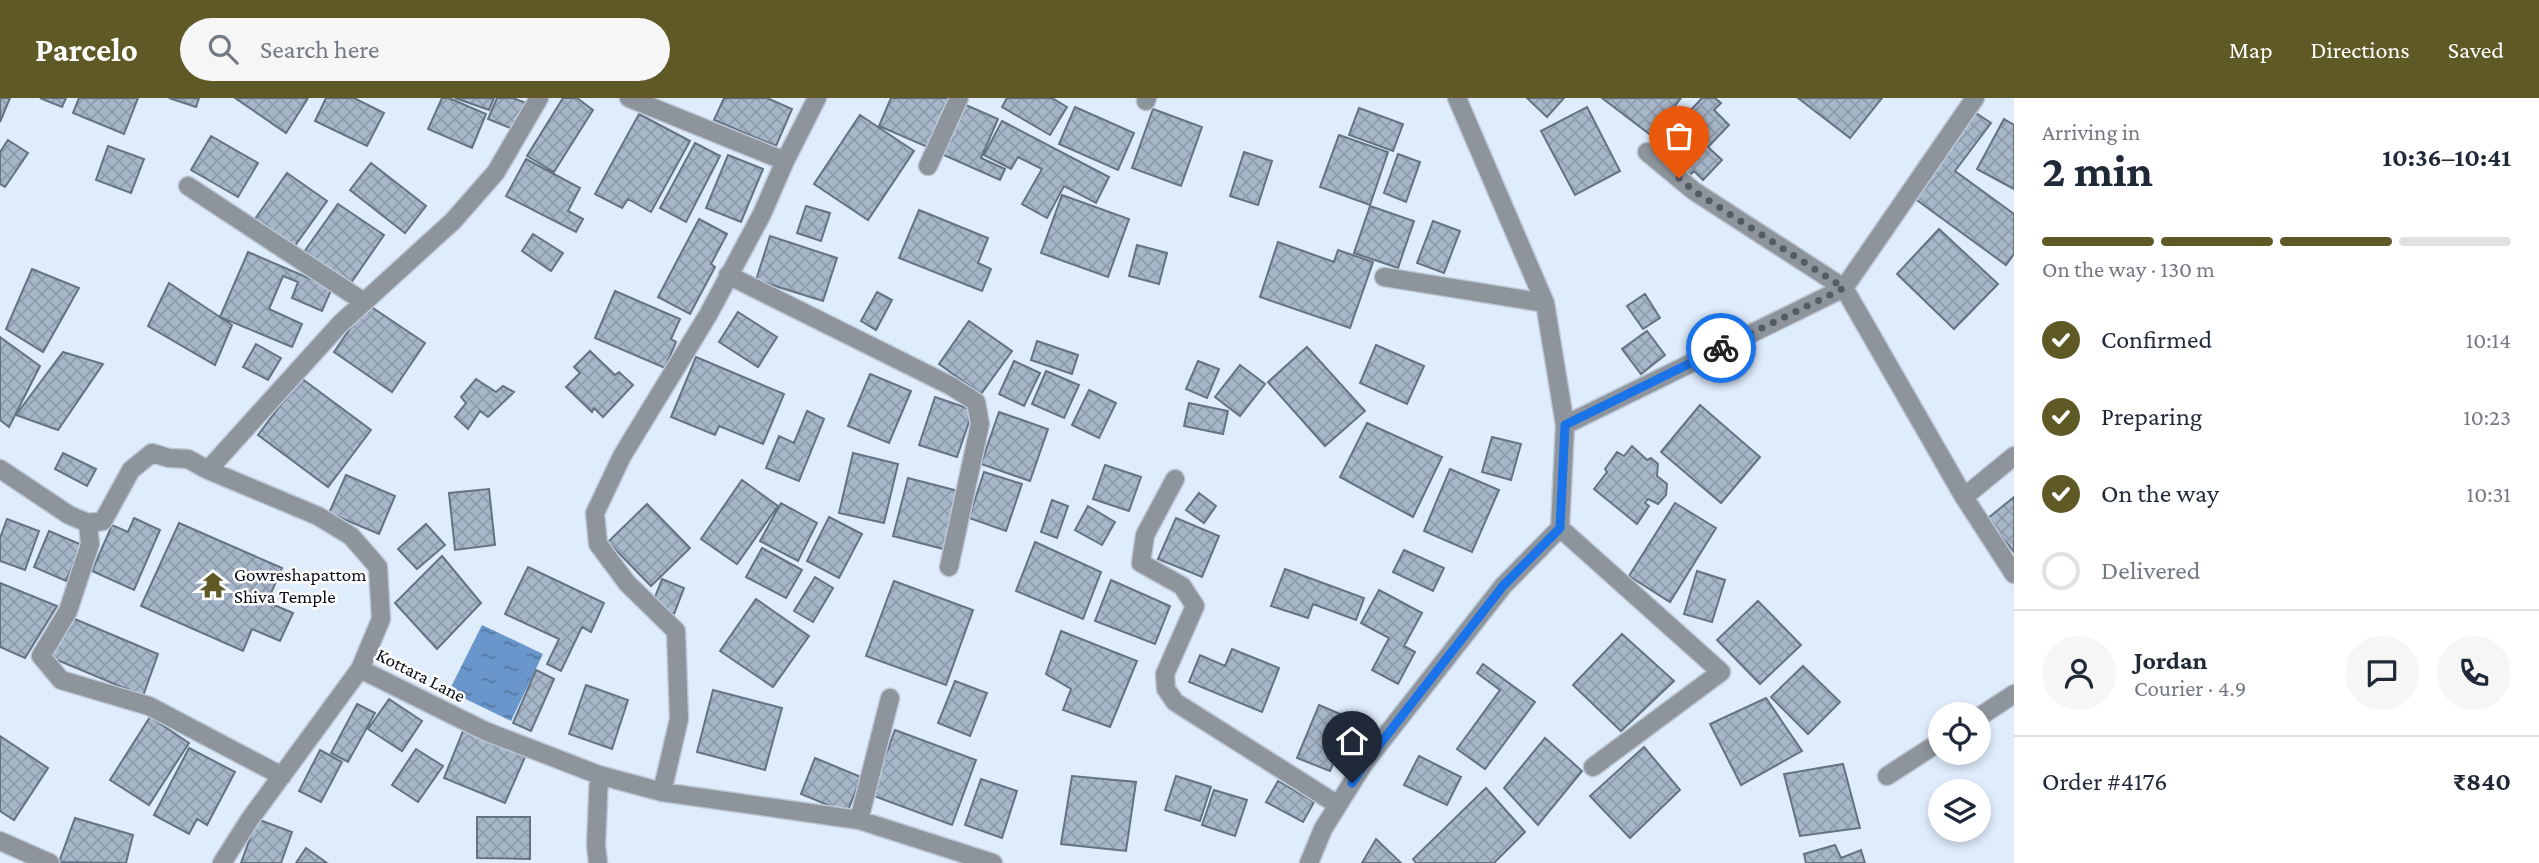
<!DOCTYPE html>
<meta charset="utf-8">
<style>
body{margin:0;font-family:"Crimson Pro",serif;background:#f6f6f7;color:#1f2937;height:100vh;display:flex;flex-direction:column;font-size:26px;white-space:nowrap}
*{box-sizing:border-box;margin:0}
p{font-size:23px;color:#747a83}
.icon{flex:none;width:38px;height:38px;fill:none;stroke:currentColor;stroke-width:2;stroke-linecap:round;stroke-linejoin:round}
.map{position:relative;flex:1;overflow:hidden}
.drawer{display:flex;flex-direction:column;background:#fff;width:525px}
.drawer>*{flex:none}
.fabs{position:absolute;left:1928px;top:604px;display:grid;gap:14px}
.fabs a{display:grid;place-items:center;width:63px;height:63px;border-radius:50%;background:#fff;box-shadow:0 4px 10px #0003;font-size:35px}
.pin{position:absolute;display:grid;place-items:center;width:60px;height:60px;color:#fff;margin:-72px -30px;border-radius:50% 50% 50% 0;rotate:-45deg;box-shadow:0 0 7px #0007}
.pin .icon{rotate:45deg}
.courier{position:absolute;display:grid;place-items:center;width:70px;height:70px;margin:-35px;border:5px solid #1a73e8;border-radius:50%;background:#fff;color:#222;box-shadow:0 2px 9px #0007}
.headline em{font-style:normal;font-weight:700}
.headline div{display:flex;flex-direction:column-reverse}
.headline{display:flex;align-items:center;justify-content:space-between;height:119px;padding:0 28px}
h1{font-size:46px;font-weight:700;line-height:52px}
.bar{display:grid;grid-template-columns:repeat(4,1fr);gap:10px 7px;align-content:center;height:84px;padding:0 28px}
.bar i{height:9px;border-radius:5px;background:#e0e1e3}
.bar .current{background:#5e5925}
.bar p{grid-column:span 4}
.line{display:flex;align-items:center;gap:18px;padding:0 28px;border-top:2px solid #e0e1e3}
.line div{flex:1}
.round{display:grid;place-items:center;flex:none;width:74px;height:74px;border-radius:37px;background:#f6f6f7}
ol{padding:0 28px;list-style:none}
li{display:flex;align-items:center;gap:21px;height:77px}
li p{margin-inline-start:auto}
li .icon{padding:7px;border-radius:50%;background:#5e5925;color:#fff;stroke-width:4}
li:last-child{color:#747a83}
li i{width:38px;height:38px;border:4px solid #e0e1e3;border-radius:50%}
header{display:flex;align-items:center;gap:42px;box-sizing:border-box;height:98px;padding:0 35px;background:#5e5925;color:#fff}
header strong{font-size:33px}
nav{display:flex;gap:38px;margin-inline-start:auto;font-size:24px}
.search{width:490px;height:63px;background:#f6f6f7;display:flex;align-items:center;gap:18px;box-sizing:border-box;padding:0 24px;border-radius:38px;color:#747a83;font-size:26px}
main{display:flex;flex:1;min-height:0}
.map>svg:first-child{display:block}
.water{fill:url(#water-ripples)}
.building{fill:url(#building-cross-hatch);stroke:#647282;stroke-width:2}
.lines{fill:none;stroke-linecap:round;stroke-linejoin:round}
.minor-casing{stroke:#bdc8d7;stroke-width:21}
.minor{stroke:#8e949c;stroke-width:18}
.done{stroke:#535b65;stroke-width:7;stroke-dasharray:0 12.6}
.route{stroke:#1a73e8;stroke-width:9}
.labels{text-anchor:middle;dominant-baseline:central;stroke-width:5;stroke-linejoin:round;paint-order:stroke}
.poi-label{font-size:19px;fill:#080d13;stroke:#fff;text-anchor:start}
.street-label{font-size:19px;fill:#080d13;stroke:#fff}
</style>
<header>
<strong>Parcelo</strong>
<div class="search"><svg class="icon" aria-label="search" viewBox="0 0 24 24"><circle cx="10" cy="10" r="6"/><path d="M15 15l6 6"/></svg>Search here</div>
<nav><a>Map</a><a>Directions</a><a>Saved</a></nav>
</header>
<main>
<div class="map">
<svg width="2014" height="765" viewBox="0 0 2014 765">
<defs>
<pattern id="water-ripples" width="26" height="14" patternUnits="userSpaceOnUse" patternTransform="scale(1.75)"><rect width="26" height="14" fill="#6996cb"/><path d="M2 4q2-2 4 0t4 0M15 11q2-2 4 0t4 0" fill="none" stroke="#5479a4"/></pattern>
<pattern id="building-cross-hatch" width="8" height="8" patternUnits="userSpaceOnUse" patternTransform="scale(1.75)"><rect width="8" height="8" fill="#a7b6c8"/><path d="M0 0l8 8M0 8l8-8" fill="none" stroke="#8e9bab"/></pattern>
</defs>
<rect width="100%" height="100%" fill="#dfecfc"/>
<path class="water" d="M482,527L543,556L511,623L449,593Z"/>
<path class="building" d="M0,0H10L0,24Z
M40,0H66L62,9Z
M79,0H138L124,36L73,15Z
M169,0H199L196,9Z
M235,0H308L286,35Z
M326,0H354L384,15L367,48L315,23Z
M442,0H449L486,16L472,50L428,31Z
M455,0H494L489,12Z
M497,0H513L526,5L515,32L488,21Z
M563,0H577L593,12L554,74L527,58Z
M724,0H767L792,11L776,48L714,22Z
M891,0H950L932,51L879,28Z
M1007,0H1052L1067,9L1050,37L1002,9Z
M1527,0H1564L1547,19Z
M1602,0H1681L1652,38Z
M1702,0H1715L1721,5L1714,12L1729,27L1708,49L1722,62L1703,82L1694,73L1687,80L1655,50Z
M1798,0H1882L1850,40Z
M959,4L998,21L981,60L1005,71L1000,82L937,54Z
M1075,9L1134,35L1118,72L1059,46Z
M1587,9L1620,73L1575,97L1541,33Z
M1359,10L1403,26L1393,53L1349,37Z
M1153,11L1202,29L1181,88L1132,70Z
M1976,15L1991,25L1955,73L2014,116V156L2006,167L1914,100Z
M639,16L690,43L651,114L628,101L622,110L595,96Z
M860,17L914,53L868,122L814,86Z
M2004,21L2014,27V91L1977,71Z
M1002,23L1109,79L1096,105L1064,88L1047,120L1022,106L1042,71L1018,59L1011,71L984,57Z
M1339,37L1388,54L1370,107L1320,89Z
M211,38L258,65L238,99L191,72Z
M8,42L28,55L5,89L0,86V54Z
M695,45L720,58L686,124L660,110Z
M108,48L144,61L131,95L96,82Z
M1244,54L1272,63L1258,107L1230,98Z
M1398,56L1420,64L1406,104L1384,95Z
M728,57L763,71L741,124L706,110Z
M526,61L580,90L568,113L583,121L576,134L506,98Z
M371,65L426,108L405,135L350,92Z
M287,75L327,103L294,149L255,121Z
M1062,97L1129,121L1108,179L1041,155Z
M338,106L384,137L351,185L304,154Z
M806,108L830,115L821,143L797,135Z
M1370,108L1414,123L1398,170L1354,155Z
M919,112L988,140L978,165L991,171L982,193L899,160Z
M699,121L727,136L711,166L715,169L690,216L658,199Z
M1433,123L1460,133L1444,175L1417,165Z
M1939,131L1998,186L1954,231L1897,176Z
M533,136L563,155L551,173L522,153Z
M770,138L837,160L823,203L756,182Z
M1278,144L1334,164L1338,152L1373,164L1350,230L1260,199Z
M1137,147L1167,155L1159,186L1129,178Z
M248,154L332,190L322,213L292,200L298,184L283,178L269,211L302,226L292,249L220,219Z
M32,171L79,190L43,254L6,231Z
M169,185L232,227L215,267L148,228Z
M615,193L680,221L671,241L676,244L665,270L595,240Z
M877,194L892,202L876,232L861,223Z
M1645,196L1660,220L1643,231L1627,208Z
M367,206L425,245L392,294L334,254Z
M738,214L777,239L758,269L719,244Z
M969,223L1012,253L981,296L939,266Z
M1647,233L1665,257L1641,276L1622,251Z
M0,239L40,268L9,329L0,322Z
M1037,243L1078,257L1072,276L1031,262Z
M256,246L281,260L268,282L243,269Z
M1376,247L1424,268L1407,306L1360,285Z
M1307,249L1365,313L1325,348L1268,284Z
M590,253L615,277L619,274L633,287L603,319L594,310L592,314L566,289L580,275L574,269Z
M63,254L103,266L58,332L16,317Z
M696,259L784,296L763,346L719,328L715,337L671,319Z
M1014,263L1040,275L1024,308L999,296Z
M1198,263L1219,271L1207,300L1186,291Z
M1240,267L1265,286L1240,318L1215,299Z
M1046,273L1079,287L1064,320L1032,306Z
M870,276L911,293L889,345L848,328Z
M301,280L371,332L328,389L258,337Z
M476,281L496,294L503,288L514,294L488,319L480,313L468,331L455,319L466,305L461,299Z
M1089,292L1116,305L1099,340L1072,327Z
M935,299L973,312L957,359L919,347Z
M1189,305L1228,313L1223,336L1184,328Z
M1700,307L1760,359L1721,405L1661,354Z
M807,313L824,321L799,383L766,370L779,338L794,345Z
M999,314L1048,331L1030,383L981,366Z
M1367,325L1442,359L1413,419L1340,379Z
M1492,339L1521,346L1511,382L1482,374Z
M1632,348L1647,362L1651,360L1658,366L1657,378L1667,386L1666,397L1658,406L1648,401L1645,405L1649,408L1637,426L1594,391L1607,374L1605,371L1617,354L1624,358Z
M63,355L96,371L87,388L55,371Z
M853,355L898,366L884,425L839,415Z
M1105,367L1141,379L1129,413L1093,401Z
M1450,371L1499,392L1472,454L1424,433Z
M984,374L1022,386L1006,433L969,420Z
M346,377L395,398L379,436L329,415Z
M908,380L962,394L947,452L893,438Z
M742,382L778,408L737,466L701,441Z
M489,391L495,447L455,452L449,395Z
M1199,395L1216,408L1204,425L1186,412Z
M2014,399V454L1987,421Z
M1052,402L1068,408L1057,440L1041,434Z
M781,405L817,425L798,463L760,443Z
M1675,405L1716,430L1670,504L1629,478Z
M647,406L690,450L651,488L608,444Z
M1088,408L1115,424L1102,447L1075,432Z
M829,419L862,436L839,480L807,463Z
M134,420L160,432L134,492L92,473L112,427L128,434Z
M1176,420L1219,438L1202,479L1158,461Z
M7,421L39,433L25,472L0,463V440Z
M179,425L282,470L267,504L293,515L280,543L252,531L243,553L141,508Z
M426,426L445,447L417,471L398,451Z
M49,433L82,447L66,483L34,469Z
M1035,444L1101,474L1083,521L1016,493Z
M762,450L802,472L786,500L746,479Z
M1404,452L1444,470L1433,493L1393,474Z
M442,458L481,505L437,551L395,505Z
M528,469L604,505L591,534L582,529L561,573L547,566L559,541L505,516Z
M1285,471L1364,500L1356,522L1313,506L1308,520L1271,508Z
M1697,473L1725,482L1712,524L1684,516Z
M815,479L833,490L813,524L794,513Z
M662,481L684,490L674,516L652,507Z
M1111,482L1170,508L1155,546L1095,523Z
M894,483L973,512L946,587L866,558Z
M0,485L57,508L25,560L0,549Z
M1379,492L1422,515L1404,548L1415,554L1398,586L1372,572L1389,540L1361,525Z
M756,501L809,538L773,589L720,553Z
M1758,503L1801,547L1760,586L1717,542Z
M70,519L158,556L143,598L50,559Z
M1061,533L1137,563L1110,629L1063,612L1071,591L1046,576Z
M1622,536L1674,583L1621,633L1573,587Z
M1232,551L1279,570L1262,614L1189,584L1200,557L1225,568Z
M1483,566L1535,604L1485,671L1457,651L1500,592L1477,575Z
M1803,568L1840,604L1808,636L1771,599Z
M536,572L554,581L531,633L513,625Z
M955,583L987,595L970,638L938,625Z
M586,587L628,602L612,651L569,636Z
M713,592L782,610L765,672L697,654Z
M1766,600L1802,653L1741,687L1710,626Z
M389,601L422,623L402,653L368,631Z
M357,606L375,615L348,664L331,655Z
M1319,607L1352,621L1330,673L1297,660Z
M150,619L189,645L149,707L110,682Z
M895,632L976,662L952,727L871,697Z
M463,633L525,659L505,705L444,680Z
M0,638L48,670L14,722L0,713Z
M1545,640L1582,673L1538,727L1504,690Z
M1644,649L1680,692L1630,740L1590,698Z
M189,650L235,674L207,727L197,721L189,736L154,717Z
M416,651L443,668L418,704L392,687Z
M320,652L342,664L321,704L299,693Z
M1419,658L1461,679L1447,707L1404,687Z
M815,660L861,679L847,715L801,696Z
M1843,666L1860,730L1800,738L1784,676Z
M1072,678L1136,684L1126,753L1061,746Z
M1176,678L1211,689L1200,723L1165,712Z
M981,681L1017,693L1002,740L965,727Z
M1278,683L1314,704L1303,724L1266,704Z
M1486,690L1525,734L1494,765H1416L1413,761Z
M1214,692L1247,702L1235,738L1202,727Z
M477,719H530V761L477,760Z
M75,720L133,737L126,765L59,764Z
M257,721L292,734L281,765H241Z
M1376,741L1401,765H1362Z
M1835,747L1841,760L1861,752L1865,765H1806L1804,756Z
M306,750L327,765H296Z"/>
<g class="lines">
<g class="minor-casing">
<path id="minor" d="M539,0L496,74L453,123L340,226L208,372L318,418L351,438L378,469L381,521L360,571L485,633L599,677L662,694L859,722L993,765
M629,0L785,63L762,116L708,217L622,358L595,415L598,446L627,485L676,533L679,621L662,694
M1975,0L1844,190L1964,399L2014,358
M1146,3L1147,0
M1647,54L1694,93L1844,190
M785,63L817,0
M928,68L959,0
M188,88L364,204
M728,177L951,288L976,304L980,326L949,469
M1384,179L1545,205
M1565,327L1844,190
M0,371L69,417L88,425L103,423L131,372L152,355L169,360L188,361L208,372
M1175,381L1145,437L1141,465L1182,488L1195,508L1165,576L1166,591L1175,604L1338,707
M1964,399L2014,476
M88,425L90,446L68,513L41,558L61,582L149,608L282,678
M1560,430L1721,574L1593,669
M1979,619L2014,596
M1887,678L1941,643
M859,722L890,600
M0,743L50,765
M222,765L250,721L360,571
M598,765L596,747L599,677
M1309,765L1323,731L1365,664L1503,488L1560,430L1565,327L1545,205L1457,0"/>
</g>
<use href="#minor" class="minor"/>
</g>
<g class="lines">
<path class="done" d="M1679,80L1694,93L1844,190L1721,250"/>
<path class="route" d="M1352,685L1366,664L1503,488L1560,430L1565,327L1721,250"/>
</g>
<defs>
<g id="temple-bare" transform="scale(2.1)"><path d="M0-6L5-2H3V0L6.5 2.5H4V6H1.5V3h-3V6H-4V2.5H-6.5L-3 0V-2H-5Z" fill="#5e5925" stroke="#fff" stroke-width="2.5" paint-order="stroke"/></g>
</defs>
<g fill-rule="evenodd">
<use href="#temple-bare" x="213" y="487"/>
</g>
<g class="labels">
<g class="poi-label">
<text x="234" y="476">Gowreshapattom<tspan x="234" dy="22">Shiva Temple</tspan></text>
</g>
<g class="street-label">
<text transform="translate(421 577) rotate(27)">Kottara Lane</text>
</g>
</g>
</svg>
<div class="fabs">
<a><svg class="icon" aria-label="locate" viewBox="0 0 24 24"><circle cx="12" cy="12" r="6"/><path d="M12 2v4M12 18v4M2 12h4M18 12h4"/></svg></a>
<a><svg class="icon" aria-label="layers" viewBox="0 0 24 24"><path d="M12 4l9 5-9 5-9-5zM3 14l9 5 9-5"/></svg></a>
</div>
<div class="pin" style="left:1679px;top:80px;background:#ea580c"><svg class="icon" aria-label="bag" viewBox="0 0 24 24"><path d="M5 8h14l-1 12H6zM9 8a3 3 0 0 1 6 0"/></svg></div>
<div class="pin" style="left:1352px;top:685px;background:#1f2937"><svg class="icon" aria-label="home" viewBox="0 0 24 24"><path d="M3 11l9-7 9 7M6 9v11h12V9"/></svg></div>
<div class="courier" style="left:1721px;top:250px"><svg class="icon" aria-label="bike" viewBox="0 0 24 24"><circle cx="6" cy="16" r="4"/><circle cx="18" cy="16" r="4"/><path d="M6 16l4-8h5l3 8M10 8l3 8H6M13 5h3"/></svg></div>
</div>
<section class="drawer">
<div class="headline"><div><h1>2 min</h1><p>Arriving in</p></div><em>10:36–10:41</em></div>
<div class="bar"><i class="current"></i><i class="current"></i><i class="current"></i><i></i><p>On the way · 130 m</p></div>
<ol>
<li><svg class="icon" aria-label="check" viewBox="0 0 24 24"><path d="M5 12l5 5 9-10"/></svg>Confirmed<p>10:14</p></li>
<li><svg class="icon" aria-label="check" viewBox="0 0 24 24"><path d="M5 12l5 5 9-10"/></svg>Preparing<p>10:23</p></li>
<li><svg class="icon" aria-label="check" viewBox="0 0 24 24"><path d="M5 12l5 5 9-10"/></svg>On the way<p>10:31</p></li>
<li><i></i>Delivered</li>
</ol>
<div class="line" style="height:126px"><a class="round"><svg class="icon" aria-label="person" viewBox="0 0 24 24"><circle cx="12" cy="8" r="4"/><path d="M4 21q1-7 8-7t8 7"/></svg></a><div><b>Jordan</b><p>Courier · 4.9</p></div><a class="round"><svg class="icon" aria-label="chat" viewBox="0 0 24 24"><path d="M4 5h16v11H9l-5 4z"/></svg></a><a class="round"><svg class="icon" aria-label="phone" viewBox="0 0 24 24"><path d="M5 4h4l2 5-3 2q2 4 5 5l2-3 5 2v4C11 20 4 13 5 4z"/></svg></a></div>
<div class="line" style="height:91px"><div>Order #4176</div><b>₹840</b></div>
</section>
</main>
